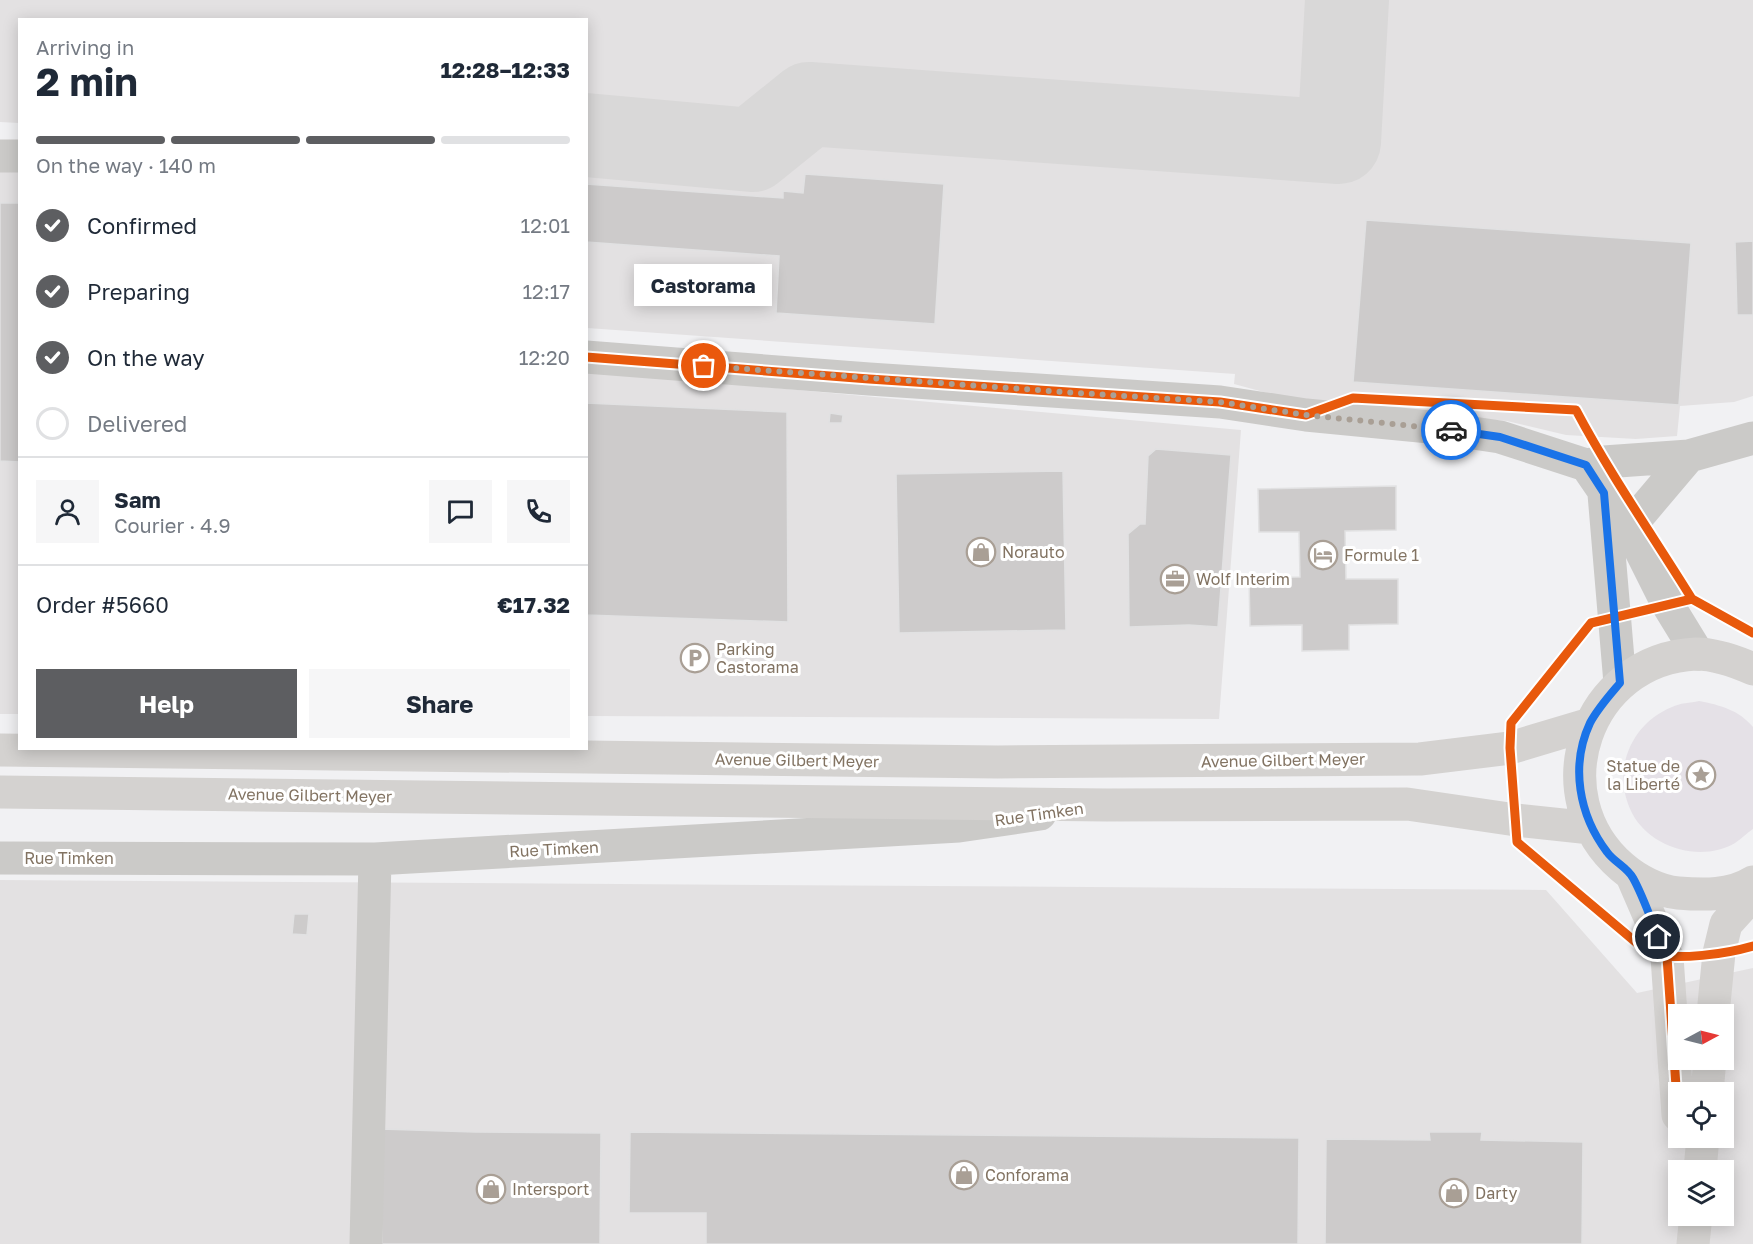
<!DOCTYPE html>
<meta charset="utf-8">
<style>
body{margin:0;font-family:"Golos Text",sans-serif;background:#f6f6f7;color:#1f2937;height:100vh;display:flex;flex-direction:column;font-size:22px;white-space:nowrap}
*{box-sizing:border-box;margin:0}
p{font-size:20px;color:#747a83}
.icon{flex:none;width:33px;height:33px;fill:none;stroke:currentColor;stroke-width:2;stroke-linecap:round;stroke-linejoin:round}
.map{position:relative;flex:1;overflow:hidden}
.sheet{position:absolute;left:18px;top:18px;width:570px;height:732px;display:flex;flex-direction:column;background:#fff;border-radius:0px;box-shadow:0 3px 15px #0003}
.sheet>*{flex:none}
.needle{width:39px;rotate:83deg}
.fabs{position:absolute;left:1668px;top:1004px;display:grid;gap:12px}
.fabs a{display:grid;place-items:center;width:66px;height:66px;border-radius:0px;background:#fff;box-shadow:0 3px 15px #0003;font-size:30px}
.pin{position:absolute;display:grid;place-items:center;width:51px;height:51px;color:#fff;margin:-26px;border:3px solid #fff;border-radius:50%;box-shadow:0 2px 6px #0007}
.courier{position:absolute;display:grid;place-items:center;width:60px;height:60px;margin:-30px;border:4px solid #1a73e8;border-radius:50%;background:#fff;color:#222;box-shadow:0 2px 8px #0007}
.bubble{position:absolute;height:42px;border-radius:0px;background:#fff;box-shadow:0 3px 15px #0003;font-size:20px;font-weight:700;line-height:42px;text-align:center}
.head em{font-style:normal;font-weight:700}
.head div{display:flex;flex-direction:column-reverse}
.head{display:flex;align-items:center;justify-content:space-between;height:102px;padding:0 18px}
h1{font-size:39px;font-weight:700;line-height:45px}
.bar{display:grid;grid-template-columns:repeat(4,1fr);gap:9px 6px;align-content:center;height:72px;padding:0 18px}
.bar i{height:8px;border-radius:4px;background:#e0e1e3}
.bar .on{background:#5d5e61}
.bar p{grid-column:span 4}
.line{display:flex;align-items:center;gap:15px;padding:0 18px;border-top:2px solid #e0e1e3}
.line div{flex:1}
.round{display:grid;place-items:center;flex:none;width:63px;height:63px;border-radius:0px;background:#f6f6f7}
ol{padding:0 18px;list-style:none}
li{display:flex;align-items:center;gap:18px;height:66px}
li p{margin-inline-start:auto}
li .icon{padding:6px;border-radius:50%;background:#5d5e61;color:#fff;stroke-width:4}
li:last-child{color:#747a83}
li i{width:33px;height:33px;border:3px solid #e0e1e3;border-radius:50%}
.button{display:flex;gap:12px;margin-top:auto;padding:12px 18px}
.button a{flex:1;height:69px;border-radius:0px;background:#5d5e61;color:#fff;font-size:24px;font-weight:700;line-height:69px;text-align:center}
.button a+a{background:#f6f6f7;color:#1f2937}
.map>svg:first-child{display:block}
.built{fill:#e3e1e2;fill-rule:evenodd}
.green{fill:#e5e1e7}
.lines{fill:none;stroke-linecap:round;stroke-linejoin:round}
.taxiway{stroke:#d9d8d8;stroke-width:84}
.building{fill:#cdcbcb;stroke:#e1e1e2;stroke-width:1.5}
.minor{stroke:#cbcac8;stroke-width:33}
.major{stroke:#d4d2d0;stroke-width:33}
.cycleway-casing{stroke:#fff;stroke-width:13}
.cycleway{stroke:#e8590c;stroke-width:9}
.done{stroke:#a99f95;stroke-width:6;stroke-dasharray:0 10.8}
.route{stroke:#1a73e8;stroke-width:8}
.labels{text-anchor:middle;dominant-baseline:central;stroke-width:6;stroke-linejoin:round;paint-order:stroke}
.poi-label{font-size:16px;fill:#827362;stroke:#fff;text-anchor:start}
.street-label{font-size:16px;fill:#827362;stroke:#fff}
</style>
<div class="map">
<svg width="1753" height="1244" viewBox="0 0 1753 1244">
<rect width="100%" height="100%" fill="#f1f1f3"/>
<path class="built" d="M0,0H1753V396L1734,402L1680,406L1677,436L1636,439L1566,435L1507,421L1311,405L1234,384L1235,374L587,328L586,20H20L19,123L0,122Z
M0,169L20,172L19,714H0Z
M586,371L1241,430L1219,719L587,716Z
M0,880L1546,890L1637,993L1753,968V1244H0ZM1678,1014H1724V1059H1678ZM1678,1092H1724V1137H1678ZM1678,1170H1724V1215H1678Z"/>
<path class="green" d="M1699,701C1720,705 1739,710 1753,727V829C1747,833 1741,839 1735,843C1701,863 1650,848 1632,813C1611,772 1630,724 1672,707C1680,703 1690,703 1699,701Z"/>
<g class="lines">
<path class="taxiway" d="M586,135L752,150L809,104L1339,142L1347,0"/>
</g>
<path class="building" d="M805,174L944,184L935,324L776,313L779,256L586,242V184L783,198V191L803,193Z
M0,203H20V462L0,461Z
M1366,220L1691,243L1679,405L1353,382Z
M1753,241V315H1737L1735,242Z
M586,403L787,412L788,622L586,615Z
M830,413L843,415L842,423H829Z
M1156,449L1231,455L1218,627L1189,625L1129,627L1128,534L1140,524H1145L1148,456Z
M1063,471L1066,630L899,633L896,474Z
M1396,486V530L1345,531L1346,579H1398V624L1349,625V650L1302,651V625L1250,626L1249,578L1300,577L1299,532H1259L1258,489Z
M294,914H309L307,935L292,934Z
M381,1129L475,1132L601,1133L600,1244H382Z
M630,1132L1299,1138L1298,1244H706V1213H629Z
M1429,1132H1482L1481,1140L1583,1142L1582,1244H1325L1326,1139L1430,1140Z"/>
<g class="lines">
<path class="minor" d="M0,156H20
M586,357L869,379L1220,402L1306,415L1440,428L1500,437L1586,465L1630,529L1668,605L1698,654
M1586,465L1604,462L1689,456L1753,438
M1604,494L1620,683
M1630,529L1640,514L1689,456
M0,858L375,859L959,826L1040,814
M366,1244L375,859"/>
<path class="major" d="M1753,669C1735,661 1716,654 1696,654C1586,659 1539,795 1622,867C1637,880 1658,891 1678,893C1703,895 1731,896 1753,882
M0,750L998,762L1420,759L1510,748L1590,724
M0,792L1107,805L1407,804L1516,820L1591,828
M1632,876L1667,957L1678,1115
M1713,1014L1719,953L1726,924L1753,894
M1707,1092L1710,1059
M1700,1170L1703,1137
M1693,1244L1696,1215"/>
<g class="cycleway-casing">
<path id="cycleway" d="M586,357L869,379L1220,402L1306,415L1353,398L1576,410C1611,476 1653,536 1692,599
M1753,633L1692,599L1591,623L1511,723L1510,748L1517,842L1651,955C1683,959 1722,955 1753,946
M1667,957L1678,1115"/>
</g>
<use href="#cycleway" class="cycleway"/>
</g>
<g class="lines">
<path class="done" d="M704,366L1078,393L1220,402L1306,415L1451,430"/>
<path class="route" d="M1451,430L1500,437L1586,465L1604,493L1620,683C1609,696 1598,708 1590,723C1570,766 1579,815 1607,852C1614,862 1627,867 1633,878C1643,896 1650,917 1658,937"/>
</g>
<defs>
<g id="shop-ring" transform="scale(1.5)"><circle r="9.5" fill="#fff" stroke="#a99f95" stroke-width="1.5"/><path d="M-5-2.5h2.3a2.7 3.5 0 0 1 5.4 0H5L5.5 6h-11ZM-1.5-2.5h3a1.5 2.3 0 0 0-3 0Z" fill="#a99f95"/></g>
<g id="hotel-ring" transform="scale(1.5)"><circle r="9.5" fill="#fff" stroke="#a99f95" stroke-width="1.5"/><path d="M-6-4.5h1.5V1H6V5H4.5V3h-9V5H-6ZM-4 0a1.8 1.8 0 1 1 3.6 0ZM.5 0V-2.5h3Q6-2.5 6 0Z" fill="#a99f95"/></g>
<g id="office-ring" transform="scale(1.5)"><circle r="9.5" fill="#fff" stroke="#a99f95" stroke-width="1.5"/><path d="M-6-3h4V-5.5h4V-3h4V5H-6ZM-1-4.5V-3h2v-1.5ZM-6 0V1H6V0Z" fill="#a99f95"/></g>
<g id="parking-ring" transform="scale(1.5)"><circle r="9.5" fill="#fff" stroke="#a99f95" stroke-width="1.5"/><path d="M-3.5-5.5H1a3.5 3.5 0 0 1 0 7H-1V5.5H-3.5ZM-1-3.4V-.6H.8a1.4 1.4 0 0 0 0-2.8Z" fill="#a99f95"/></g>
<g id="sight-ring" transform="scale(1.5)"><circle r="9.5" fill="#fff" stroke="#a99f95" stroke-width="1.5"/><path d="M0-6L1.8-2.2L6-1.7L2.9 1.2L3.7 5.4L0 3.3L-3.7 5.4L-2.9 1.2L-6-1.7L-1.8-2.2Z" fill="#a99f95"/></g>
</defs>
<g fill-rule="evenodd">
<use href="#shop-ring" x="981" y="552"/>
<use href="#hotel-ring" x="1323" y="555"/>
<use href="#office-ring" x="1175" y="579"/>
<use href="#parking-ring" x="695" y="658"/>
<use href="#sight-ring" x="1701" y="775"/>
<use href="#shop-ring" x="964" y="1175"/>
<use href="#shop-ring" x="491" y="1189"/>
<use href="#shop-ring" x="1454" y="1193"/>
</g>
<g class="labels">
<g class="poi-label">
<text x="1002" y="552">Norauto</text>
<text x="1344" y="555">Formule 1</text>
<text x="1196" y="579">Wolf Interim</text>
<text x="716" y="649">Parking<tspan x="716" dy="18">Castorama</tspan></text>
<text x="1680" y="766" text-anchor="end">Statue de<tspan x="1680" dy="18">la Liberté</tspan></text>
<text x="985" y="1175">Conforama</text>
<text x="512" y="1189">Intersport</text>
<text x="1475" y="1193">Darty</text>
</g>
<g class="street-label">
<text transform="translate(797 760) rotate(1)">Avenue Gilbert Meyer</text>
<text transform="translate(1283 760) rotate(-1)">Avenue Gilbert Meyer</text>
<text transform="translate(310 795) rotate(1)">Avenue Gilbert Meyer</text>
<text transform="translate(1039 814) rotate(-8)">Rue Timken</text>
<text transform="translate(554 849) rotate(-3)">Rue Timken</text>
<text x="69" y="858">Rue Timken</text>
</g>
</g>
</svg>
<div class="fabs">
<a><svg class="needle" viewBox="-14 -14 28 28"><path d="M0-13l5 13h-10z" fill="#e53935"/><path d="M0 13l5-13h-10z" fill="#747a83"/></svg></a>
<a><svg class="icon" aria-label="locate" viewBox="0 0 24 24"><circle cx="12" cy="12" r="6"/><path d="M12 2v4M12 18v4M2 12h4M18 12h4"/></svg></a>
<a><svg class="icon" aria-label="layers" viewBox="0 0 24 24"><path d="M12 4l9 5-9 5-9-5zM3 14l9 5 9-5"/></svg></a>
</div>
<div class="pin" style="left:704px;top:366px;background:#ea580c"><svg class="icon" aria-label="bag" viewBox="0 0 24 24"><path d="M5 8h14l-1 12H6zM9 8a3 3 0 0 1 6 0"/></svg></div>
<div class="pin" style="left:1658px;top:937px;background:#1f2937"><svg class="icon" aria-label="home" viewBox="0 0 24 24"><path d="M3 11l9-7 9 7M6 9v11h12V9"/></svg></div>
<div class="courier" style="left:1451px;top:430px"><svg class="icon" aria-label="car" viewBox="0 0 24 24"><path d="M5 17H2v-5l4-1 3-4h7l3 4 3 1v5h-3M9 17h6M6 11h13"/><circle cx="7" cy="17" r="2"/><circle cx="17" cy="17" r="2"/></svg></div>
<div class="bubble" style="left:634px;top:264px;width:138px">Castorama</div>
<section class="sheet">
<div class="head"><div><h1>2 min</h1><p>Arriving in</p></div><em>12:28–12:33</em></div>
<div class="bar"><i class="on"></i><i class="on"></i><i class="on"></i><i></i><p>On the way · 140 m</p></div>
<ol>
<li><svg class="icon" aria-label="check" viewBox="0 0 24 24"><path d="M5 12l5 5 9-10"/></svg>Confirmed<p>12:01</p></li>
<li><svg class="icon" aria-label="check" viewBox="0 0 24 24"><path d="M5 12l5 5 9-10"/></svg>Preparing<p>12:17</p></li>
<li><svg class="icon" aria-label="check" viewBox="0 0 24 24"><path d="M5 12l5 5 9-10"/></svg>On the way<p>12:20</p></li>
<li><i></i>Delivered</li>
</ol>
<div class="line" style="height:108px"><a class="round"><svg class="icon" aria-label="person" viewBox="0 0 24 24"><circle cx="12" cy="8" r="4"/><path d="M4 21q1-7 8-7t8 7"/></svg></a><div><b>Sam</b><p>Courier · 4.9</p></div><a class="round"><svg class="icon" aria-label="chat" viewBox="0 0 24 24"><path d="M4 5h16v11H9l-5 4z"/></svg></a><a class="round"><svg class="icon" aria-label="phone" viewBox="0 0 24 24"><path d="M5 4h4l2 5-3 2q2 4 5 5l2-3 5 2v4C11 20 4 13 5 4z"/></svg></a></div>
<div class="line" style="height:78px"><div>Order #5660</div><b>€17.32</b></div>
<div class="button"><a>Help</a><a>Share</a></div>
</section>
</div>
